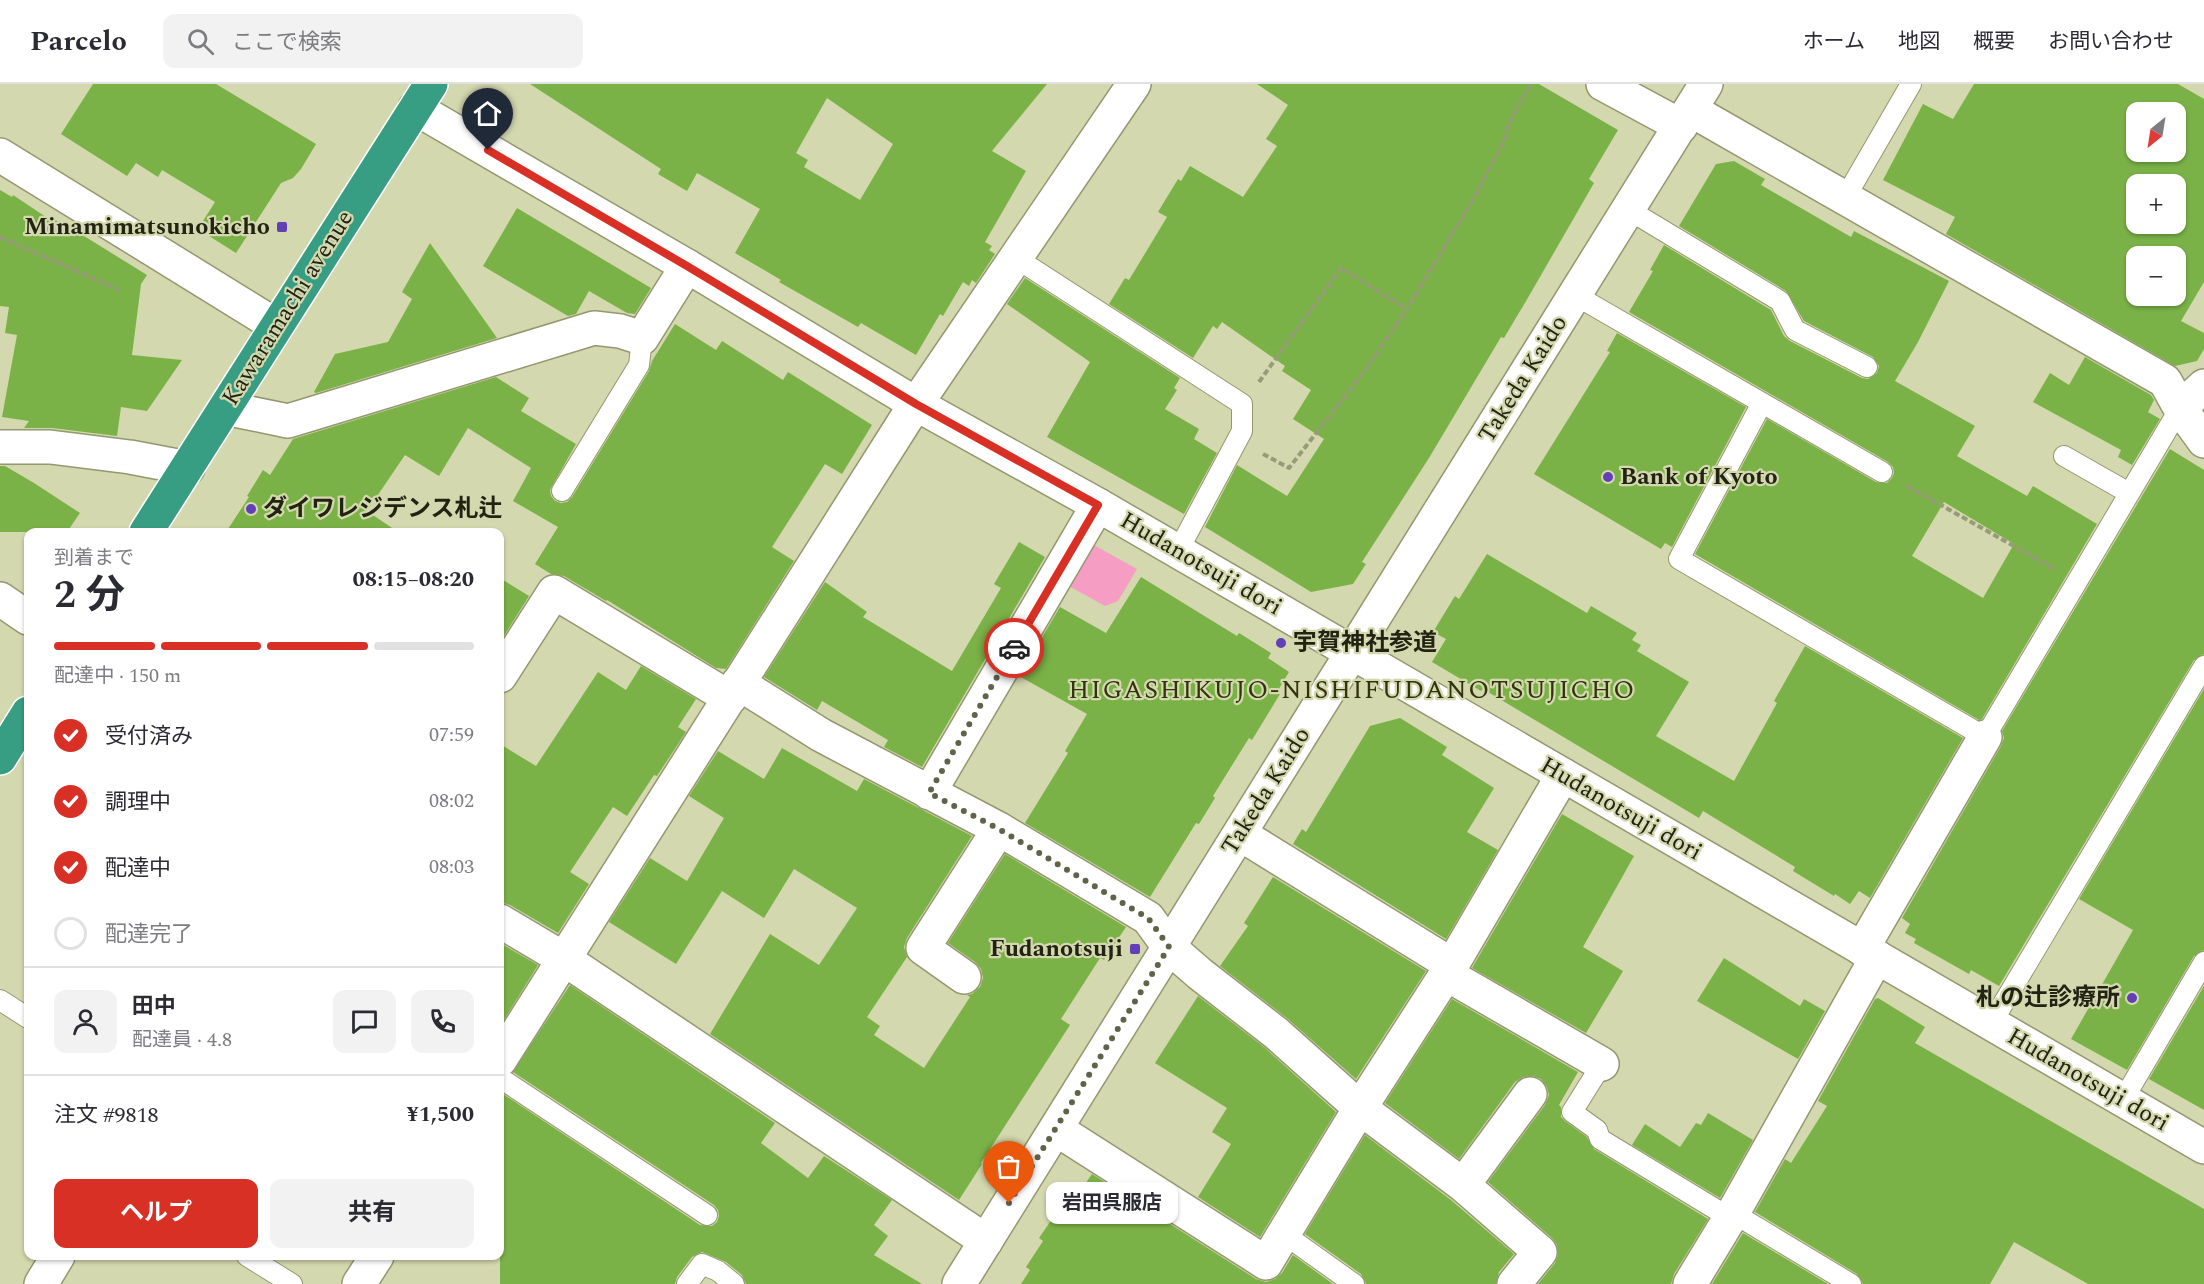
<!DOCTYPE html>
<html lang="ja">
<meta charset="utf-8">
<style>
body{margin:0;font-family:Spectral,"Noto Sans JP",serif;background:#f2f2f3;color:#2b2b33;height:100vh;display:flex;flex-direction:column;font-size:22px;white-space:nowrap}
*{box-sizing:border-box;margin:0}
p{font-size:20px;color:#7c7c81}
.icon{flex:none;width:33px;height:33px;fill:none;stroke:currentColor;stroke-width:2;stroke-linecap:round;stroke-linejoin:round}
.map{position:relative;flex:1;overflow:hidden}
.details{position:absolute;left:24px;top:444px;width:480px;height:732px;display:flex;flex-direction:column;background:#fff;border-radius:12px;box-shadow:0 2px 4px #0004}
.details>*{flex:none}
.needle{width:39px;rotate:210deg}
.tools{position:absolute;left:2126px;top:18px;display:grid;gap:12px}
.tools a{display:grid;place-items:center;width:60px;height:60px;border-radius:12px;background:#fff;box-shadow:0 2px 4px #0004;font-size:30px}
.pin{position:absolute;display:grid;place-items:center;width:51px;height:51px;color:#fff;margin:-62px -26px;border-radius:50% 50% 50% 0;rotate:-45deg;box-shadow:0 0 6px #0007}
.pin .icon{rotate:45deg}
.courier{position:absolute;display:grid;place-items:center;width:60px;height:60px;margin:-30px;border:4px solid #d93025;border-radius:50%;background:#fff;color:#222;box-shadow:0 2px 8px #0007}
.bubble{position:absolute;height:42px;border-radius:12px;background:#fff;box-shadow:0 2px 4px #0004;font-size:20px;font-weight:700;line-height:42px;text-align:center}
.overview em{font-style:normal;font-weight:700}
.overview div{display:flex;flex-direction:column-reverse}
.overview{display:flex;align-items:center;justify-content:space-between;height:102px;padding:0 30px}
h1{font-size:39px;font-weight:700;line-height:45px}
.bar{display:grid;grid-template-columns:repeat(4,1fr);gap:9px 6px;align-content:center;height:72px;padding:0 30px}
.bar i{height:8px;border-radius:4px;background:#e1e1e2}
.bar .selected{background:#d93025}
.bar p{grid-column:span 4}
.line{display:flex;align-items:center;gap:15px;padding:0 30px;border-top:2px solid #e1e1e2}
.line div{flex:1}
.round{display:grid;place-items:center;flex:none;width:63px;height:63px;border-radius:12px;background:#f2f2f3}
ol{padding:0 30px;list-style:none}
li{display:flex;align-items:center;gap:18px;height:66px}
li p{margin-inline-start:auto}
li .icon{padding:6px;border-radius:50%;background:#d93025;color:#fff;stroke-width:4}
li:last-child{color:#7c7c81}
li i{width:33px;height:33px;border:3px solid #e1e1e2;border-radius:50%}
.primary-button{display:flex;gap:12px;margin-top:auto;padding:12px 30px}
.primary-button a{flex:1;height:69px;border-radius:12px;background:#d93025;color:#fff;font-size:24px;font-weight:700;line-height:69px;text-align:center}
.primary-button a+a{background:#f2f2f3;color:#2b2b33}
header{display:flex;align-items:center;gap:36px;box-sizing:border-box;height:84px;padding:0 30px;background:#fff;border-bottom:2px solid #e1e1e2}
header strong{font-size:28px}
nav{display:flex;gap:33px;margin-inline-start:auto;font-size:21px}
.search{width:420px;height:54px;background:#f2f2f3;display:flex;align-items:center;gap:15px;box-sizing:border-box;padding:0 21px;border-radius:12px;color:#7c7c81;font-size:22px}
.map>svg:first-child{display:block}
.green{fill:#f69dc4}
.building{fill:#7bb247;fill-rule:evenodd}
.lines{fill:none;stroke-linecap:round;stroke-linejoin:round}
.lane-casing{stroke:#94976f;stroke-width:22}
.street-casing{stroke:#94976f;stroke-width:36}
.secondary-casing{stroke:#94976f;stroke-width:36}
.highway-casing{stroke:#fff;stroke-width:36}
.path{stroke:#989b7a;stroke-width:4;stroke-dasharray:6 3;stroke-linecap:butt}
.lane{stroke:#fff;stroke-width:20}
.street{stroke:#fff;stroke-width:33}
.secondary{stroke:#fff;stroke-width:33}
.highway{stroke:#389e83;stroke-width:33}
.done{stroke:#606249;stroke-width:6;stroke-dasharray:0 10.8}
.route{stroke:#d93025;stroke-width:8}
.poi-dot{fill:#633fb7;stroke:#d4d8ae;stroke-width:2}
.labels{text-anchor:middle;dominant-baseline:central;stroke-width:4.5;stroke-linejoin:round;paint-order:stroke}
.poi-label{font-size:24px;font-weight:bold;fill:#222313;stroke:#d4d8ae;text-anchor:end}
.street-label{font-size:24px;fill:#222313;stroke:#d4d8ae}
.neighbourhood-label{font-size:26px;letter-spacing:1.5px;fill:#31330c;stroke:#d4d8ae}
</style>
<header>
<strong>Parcelo</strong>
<div class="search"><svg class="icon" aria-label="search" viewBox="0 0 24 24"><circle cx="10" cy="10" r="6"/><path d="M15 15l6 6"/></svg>ここで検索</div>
<nav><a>ホーム</a><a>地図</a><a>概要</a><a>お問い合わせ</a></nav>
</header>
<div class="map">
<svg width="2204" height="1200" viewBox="0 0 2204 1200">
<rect width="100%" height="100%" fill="#d4d8ae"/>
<path class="green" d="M1083,455L1137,485L1118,517L1105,522L1058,496Z"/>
<path class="building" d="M93,0H216L316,60L301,85L293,94L281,99L236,169L198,145L215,118L162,86L158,93L136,79L127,92L61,50Z
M530,0H1047L992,67L1026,87L985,158L992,162L989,166L995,170L976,199L972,196L969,202L963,198L943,232L940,230L916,271L861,239L858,243L779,198L781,196L735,169L760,125L697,89L687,107L658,90L661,85ZM827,14L893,60L860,116L804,83L808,76L796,69Z
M1257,0H1539L1618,46L1589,95L1594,99L1529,212L1504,254L1501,253L1429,374L1362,478L1366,480L1353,500L1311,508L1205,443L1237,381L1287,412L1324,355L1293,335L1311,306L1282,287L1285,282L1222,238L1217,245L1213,242L1193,274L1109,220L1125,194L1129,196L1167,133L1158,128L1178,95L1181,97L1190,82L1243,113L1277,62L1266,55L1288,21Z
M1974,0H2178L2204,15V198L2181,237L2204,249V265L2197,277L2175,282L1946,150L1955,133L1883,96L1923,20L1953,35ZM2136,28H2175V68H2136ZM2136,100H2175V140H2136ZM2136,172H2175V212H2136Z
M1734,77L1765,95L1761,101L1851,153L1854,147L1949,197L1918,258L1895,297L1975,342L1957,372L2027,412L2033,402L2097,440L1982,635L1979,636L1695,470L1767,335L1876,398L1887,399L1892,394L1894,389L1893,383L1888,378L1629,228L1653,187L1650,186L1664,161L1771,226L1784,252L1790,257L1862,294L1868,295L1877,289L1879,282L1873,273L1804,237L1786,207L1679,142L1716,80ZM1944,418L2014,460L1983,514L1912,472Z
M0,106L12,113L13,111L52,137L53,135L76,147L147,191L141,200L132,271L182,276L147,327L121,323L117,352L52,344H24L29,337L2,333L17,251L5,249L9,223L0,222Z
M517,124L651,204L635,230L627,229L589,207L576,230L568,232L483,182Z
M430,159L497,254L316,309L314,308L335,270L388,258L412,215L402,208Z
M1025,194L1180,294L1174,304L1177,306L1165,325L1199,345L1194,355L1217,369L1184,430L1047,353L1090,278L1007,220Z
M675,240L716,266L722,257L783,296L788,288L872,341L842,390L825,380L772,463L794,477L726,585L716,584L607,516L606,517L564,492L551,490L535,480L558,443L513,417L531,384L468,344L439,392L405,371L367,427L398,448H226L249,413L247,412L263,386L270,391L293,355L496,293L529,314L521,327L576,360L550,406L551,412L555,417L561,419L567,418L572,413L649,287L652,277Z
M1617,249L1746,323L1672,463L1665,459L1661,465L1534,390L1610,268L1607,267Z
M2085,273L2151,311L2154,316L2148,328L2160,335L2132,381L2118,373L2121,366L2033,318L2050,289L2069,301Z
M2170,365L2204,386V570L2194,576L1999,902L1971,886L1969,890L1914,859L1916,855L1905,849L1910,840L1902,834L2001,662L2004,654L2002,647Z
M0,382H5L34,399L80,429L67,448H0Z
M1019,458L1045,473L922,683L884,663L888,656L822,617L817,626L764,593L825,498L867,528L863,533L952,587L1001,504L994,500Z
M1487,470L1587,529L1591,522L1637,549L1632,556L1641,561L1637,567L1689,598L1656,652L1734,697L1777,619L1774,617L1805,562L1963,654L1870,814L1859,807L1850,820L1835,810L1834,812L1793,787L1795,783L1703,727L1699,734L1483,605L1481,607L1432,578L1446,555L1433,548L1455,512L1459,515Z
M1141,493L1237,552L1239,549L1271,569L1268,574L1289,588L1277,608L1280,610L1252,656L1249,654L1213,712L1215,714L1199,740L1196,739L1150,813L1025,739L1068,669L1065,667L1087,630L1019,592L1060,523L1106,549Z
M500,494L529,512L500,558Z
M641,582L696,615L678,643L686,648L657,692L654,691L627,732L613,723L570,788L589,800L558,849L510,821L500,818V660L536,682L598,588L626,606Z
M2204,605V866L2194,872L2127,986L2071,955L2133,846L2079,815Z
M1400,634L1447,663L1442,671L1494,704L1467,748L1498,766L1446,855L1293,760L1302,745L1306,748L1370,642Z
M782,664L857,707L864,695L972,752L907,854L904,863L907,873L867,933L880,942L874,951L924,984L970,913L967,911L972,910L980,903L983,894L981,885L975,878L948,859L1005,770L1126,843L1104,876L1100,874L1061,935L1070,941L981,1079L982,1080L959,1116L710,950L770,850L819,881L857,824L794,785L764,834L722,807L676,880L609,838L650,774L687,797L724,734L689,712L718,667L764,695Z
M1562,730L1634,772L1583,863L1623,887L1586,949L1472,884Z
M1273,793L1426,887L1356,995L1288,935L1220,882L1248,842L1244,839Z
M500,859L538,881L500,942Z
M1724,874L1800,922L1804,915L1825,927L1798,975L1697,917Z
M570,901L775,1039L761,1059L808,1094L824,1072L892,1116L874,1141L888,1152L874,1171L922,1200H746L742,1191L726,1178L702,1168L692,1173L677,1193L675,1200H500V1008L700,1141L712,1142L717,1138L719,1132L718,1126L714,1121L513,988Z
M2204,902V1026L2149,995Z
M1198,912L1264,963L1336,1028L1260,1153L1198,1113L1231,1060L1212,1048L1227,1024L1155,979Z
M1878,914L1925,943L1915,959L2204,1125V1200H2088L2014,1158L1990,1200H1863L1857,1190L1755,1128L1785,1075L1791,1079L1827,1022L1818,1017L1875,915Z
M1452,915L1578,988L1559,1021L1561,1023V1033L1565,1037L1587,1053L1594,1065L1708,1135L1674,1190L1671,1200H1538L1555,1179L1558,1171L1557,1161L1552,1154L1488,1098L1545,1021L1549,1011L1547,1003L1541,995L1533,992L1523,993L1515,998L1459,1075L1385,1019Z
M1708,1029L1753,1056L1720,1114L1632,1061L1645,1040L1680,1063L1696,1039L1701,1041Z
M1365,1051L1451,1116L1514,1170L1499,1188L1496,1200H1366L1361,1190L1305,1150Z
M1092,1090L1256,1195L1266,1198L1275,1195L1282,1189L1293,1171L1333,1200H1021L1030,1186L1026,1183L1043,1157L1039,1154L1059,1125L1065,1129Z
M1743,1149L1828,1200H1712Z"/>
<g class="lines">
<g class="lane-casing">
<path id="lane" d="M1845,114L1911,0
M1629,126L1780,217L1795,246L1867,283
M1016,174L1242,320V347L1178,467
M1575,211L1882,388
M1762,319L1679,475L1985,653L2180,324
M2064,372L2129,409
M562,407L639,281L642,254
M0,916L28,934
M1991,940L2204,582
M1602,980L1572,1028L1597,1046L1600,1055L1730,1134
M500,994L707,1131
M2123,1016L2204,878
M1733,1129L1851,1200
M1284,1150L1354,1200
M247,1172L292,1200
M687,1200L702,1180L718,1187L734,1200"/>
</g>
<g class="street-casing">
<path id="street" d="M1603,0L1681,42
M1691,26L2165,297L2180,324L2204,357
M0,71L277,242
M225,324L288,337L594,244L620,247L642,254L687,182
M2180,324L2204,302
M0,363H50L130,373L188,384
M0,515L28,534
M500,592L554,508L730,614
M738,599L821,651L999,745L1148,834L1169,863L1200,890L1276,949L1360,1024L1463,1101L1540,1168L1514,1200
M929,709L1098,421
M1240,750L1452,881
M500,837L564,875L986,1157
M1862,865L1985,653
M1446,890L1602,980
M964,893L923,864L999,745
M500,976L906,335L1134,0
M1056,1045L1266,1179L1360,1024L1452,881L1563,691
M1463,1101L1530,1010
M41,1200L58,1172
M359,1200L377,1172
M1690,1200L1733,1129L1877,873"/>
</g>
<g class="secondary-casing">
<path id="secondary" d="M415,24L687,182L916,320L1098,421L2204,1063
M959,1200L1706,0"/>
</g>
<g class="highway-casing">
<path id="highway" d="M146,448L431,0
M0,674L28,629"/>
</g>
<path class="path" d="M0,153L119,206
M1259,298L1341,184L1407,225
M1263,370L1289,384L1366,285L1407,225L1470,121L1505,55L1508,40L1531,0
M1907,402L2053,484"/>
<use href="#lane" class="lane"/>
<use href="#street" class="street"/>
<use href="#secondary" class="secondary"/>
<use href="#highway" class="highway"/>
</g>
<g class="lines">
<path class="done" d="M1009,1119L1169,863L1148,834L1141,830L999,745L929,709L1014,564"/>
<path class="route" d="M488,66L687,182L916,320L1098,421L1014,564"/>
</g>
<g class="poi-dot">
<rect x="276" y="137" width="12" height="12" rx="3"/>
<circle cx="1608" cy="393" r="6"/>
<circle cx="251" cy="425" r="6"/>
<circle cx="1281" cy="559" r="6"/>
<rect x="1129" y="859" width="12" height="12" rx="3"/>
<circle cx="2132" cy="914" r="6"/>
</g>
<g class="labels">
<g class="poi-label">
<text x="270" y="143">Minamimatsunokicho</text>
<text x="1620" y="393" text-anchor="start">Bank of Kyoto</text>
<text x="263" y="425" text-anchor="start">ダイワレジデンス札辻</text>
<text x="1293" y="559" text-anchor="start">宇賀神社参道</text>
<text x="1123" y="865">Fudanotsuji</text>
<text x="2120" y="914">札の辻診療所</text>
</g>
<g class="street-label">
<text transform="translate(288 224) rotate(-58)">Kawaramachi avenue</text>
<text transform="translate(1523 295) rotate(-58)">Takeda Kaido</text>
<text transform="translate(1201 480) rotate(30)">Hudanotsuji dori</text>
<text transform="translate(1266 707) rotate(-58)">Takeda Kaido</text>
<text transform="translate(1621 725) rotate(30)">Hudanotsuji dori</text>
<text transform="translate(2088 996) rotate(30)">Hudanotsuji dori</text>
</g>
<g class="neighbourhood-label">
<text x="1352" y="606">HIGASHIKUJO-NISHIFUDANOTSUJICHO</text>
</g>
</g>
</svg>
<div class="tools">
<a><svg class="needle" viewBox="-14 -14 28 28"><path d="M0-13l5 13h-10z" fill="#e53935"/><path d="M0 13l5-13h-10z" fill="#7c7c81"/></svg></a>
<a>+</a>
<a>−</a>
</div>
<div class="pin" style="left:1009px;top:1119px;background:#ea580c"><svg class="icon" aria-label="bag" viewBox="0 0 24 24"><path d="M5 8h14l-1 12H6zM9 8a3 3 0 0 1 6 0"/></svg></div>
<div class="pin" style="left:488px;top:66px;background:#1f2937"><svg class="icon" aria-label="home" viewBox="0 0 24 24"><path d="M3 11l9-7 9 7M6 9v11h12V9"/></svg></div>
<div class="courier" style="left:1014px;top:564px"><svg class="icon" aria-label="car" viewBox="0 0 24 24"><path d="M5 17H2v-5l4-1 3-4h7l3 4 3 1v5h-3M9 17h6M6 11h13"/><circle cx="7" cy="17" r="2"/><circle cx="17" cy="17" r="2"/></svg></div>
<div class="bubble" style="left:1046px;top:1098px;width:132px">岩田呉服店</div>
<section class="details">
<div class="overview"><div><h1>2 分</h1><p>到着まで</p></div><em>08:15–08:20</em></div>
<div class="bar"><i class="selected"></i><i class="selected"></i><i class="selected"></i><i></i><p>配達中 · 150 m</p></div>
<ol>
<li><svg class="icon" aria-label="check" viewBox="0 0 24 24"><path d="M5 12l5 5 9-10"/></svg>受付済み<p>07:59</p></li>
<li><svg class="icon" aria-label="check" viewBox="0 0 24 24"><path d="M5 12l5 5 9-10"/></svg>調理中<p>08:02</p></li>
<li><svg class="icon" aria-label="check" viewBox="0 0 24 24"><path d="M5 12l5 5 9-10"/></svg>配達中<p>08:03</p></li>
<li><i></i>配達完了</li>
</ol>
<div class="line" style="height:108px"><a class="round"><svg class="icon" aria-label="person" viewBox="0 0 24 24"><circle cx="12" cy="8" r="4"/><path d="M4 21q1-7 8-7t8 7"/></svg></a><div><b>田中</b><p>配達員 · 4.8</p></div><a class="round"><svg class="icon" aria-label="chat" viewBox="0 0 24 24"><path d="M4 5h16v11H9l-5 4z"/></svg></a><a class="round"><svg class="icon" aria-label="phone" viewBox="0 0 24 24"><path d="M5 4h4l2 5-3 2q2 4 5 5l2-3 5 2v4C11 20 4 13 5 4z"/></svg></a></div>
<div class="line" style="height:78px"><div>注文 #9818</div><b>¥1,500</b></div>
<div class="primary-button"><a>ヘルプ</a><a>共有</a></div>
</section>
</div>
